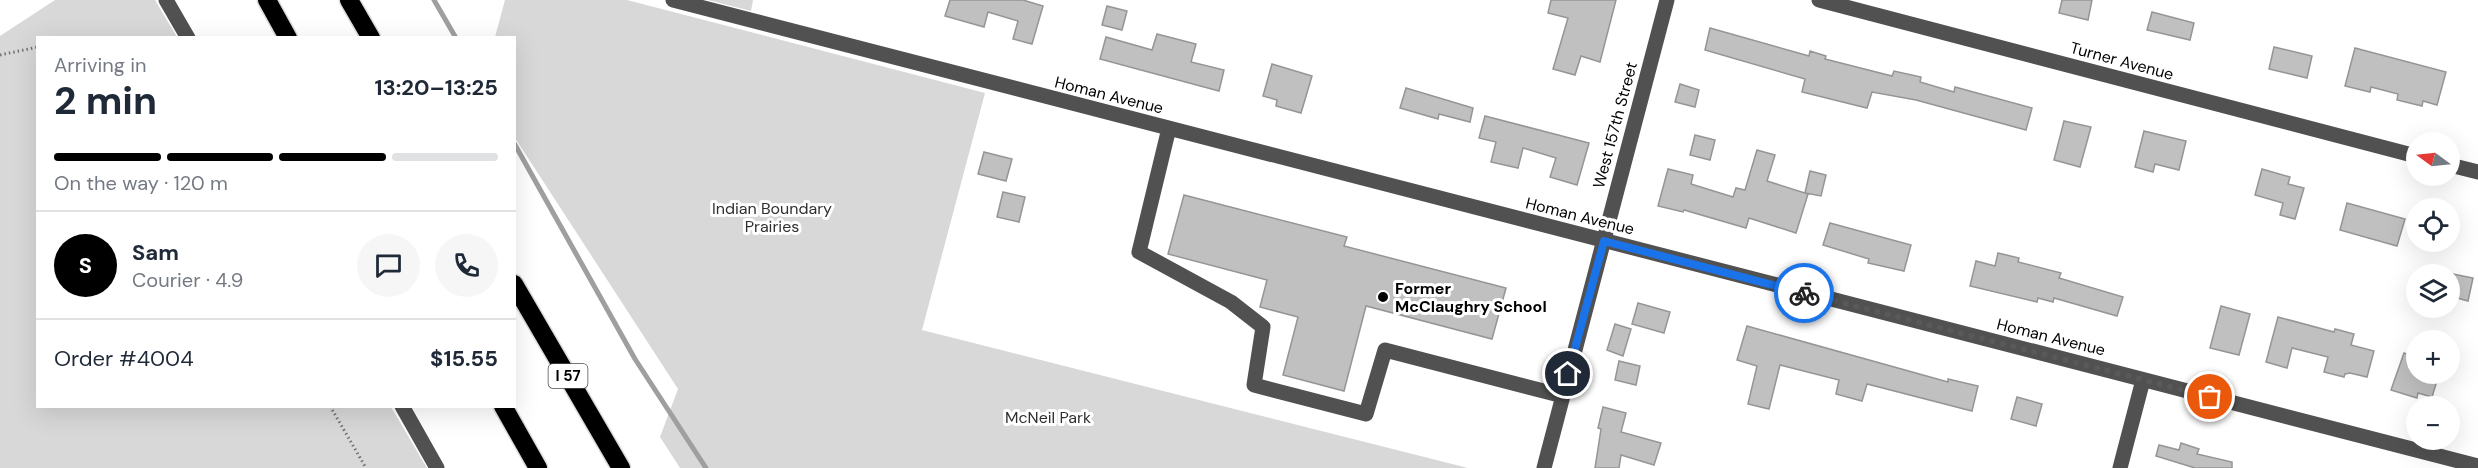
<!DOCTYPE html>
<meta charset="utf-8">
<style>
body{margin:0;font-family:"DM Sans",sans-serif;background:#f6f6f7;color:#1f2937;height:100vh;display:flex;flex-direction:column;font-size:22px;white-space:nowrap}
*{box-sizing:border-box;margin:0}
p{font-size:20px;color:#747a83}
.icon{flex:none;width:33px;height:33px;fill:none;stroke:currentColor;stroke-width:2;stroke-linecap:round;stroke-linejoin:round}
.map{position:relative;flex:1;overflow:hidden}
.sheet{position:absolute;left:36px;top:36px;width:480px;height:372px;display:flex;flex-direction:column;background:#fff;border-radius:0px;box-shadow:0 6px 24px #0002}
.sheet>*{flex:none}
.needle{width:39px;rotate:285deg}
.buttons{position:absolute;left:2406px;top:132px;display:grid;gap:12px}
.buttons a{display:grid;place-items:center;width:54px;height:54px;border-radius:50%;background:#fff;box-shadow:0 6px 24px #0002;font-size:30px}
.pin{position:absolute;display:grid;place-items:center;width:51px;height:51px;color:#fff;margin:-26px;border:3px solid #fff;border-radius:50%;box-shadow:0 2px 6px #0007}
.courier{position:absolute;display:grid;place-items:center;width:60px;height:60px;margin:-30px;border:4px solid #1a73e8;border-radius:50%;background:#fff;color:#222;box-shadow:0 2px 8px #0007}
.overview em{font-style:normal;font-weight:700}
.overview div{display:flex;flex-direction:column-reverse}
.overview{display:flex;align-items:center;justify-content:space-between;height:102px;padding:0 18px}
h1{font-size:39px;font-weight:700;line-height:45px}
.bar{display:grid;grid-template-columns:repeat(4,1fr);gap:9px 6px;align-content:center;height:72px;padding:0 18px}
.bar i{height:8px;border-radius:4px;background:#e0e1e3}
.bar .selected{background:#000}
.bar p{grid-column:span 4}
.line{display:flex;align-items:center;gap:15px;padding:0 18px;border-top:2px solid #e0e1e3}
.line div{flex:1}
.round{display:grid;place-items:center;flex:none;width:63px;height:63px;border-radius:32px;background:#f6f6f7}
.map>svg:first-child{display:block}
.green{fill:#d8d8d8}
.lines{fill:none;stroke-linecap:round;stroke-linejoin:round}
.stream{stroke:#9f9f9f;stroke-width:5}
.building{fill:#c0c0c0;stroke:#959595;stroke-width:1.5}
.highway-casing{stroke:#dbdbdb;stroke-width:21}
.path{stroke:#737373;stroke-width:3;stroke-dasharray:1.5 3;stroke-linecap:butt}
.minor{stroke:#515151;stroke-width:15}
.highway{stroke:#000;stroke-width:18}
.done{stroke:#595959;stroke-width:6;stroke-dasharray:0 10.8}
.route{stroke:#1a73e8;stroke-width:8}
.poi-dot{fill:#000;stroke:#fff;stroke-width:2}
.labels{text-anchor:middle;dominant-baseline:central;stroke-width:6;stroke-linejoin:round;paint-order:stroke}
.shield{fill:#fff;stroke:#4c4c4c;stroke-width:1.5}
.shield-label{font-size:15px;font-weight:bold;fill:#000}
.street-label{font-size:16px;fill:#000;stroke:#fff}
.park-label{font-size:16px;fill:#2f2f2f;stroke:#fff}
.poi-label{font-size:16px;font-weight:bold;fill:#000;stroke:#fff;text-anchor:start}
</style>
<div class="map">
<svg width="2478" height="468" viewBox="0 0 2478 468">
<rect width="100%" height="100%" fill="#fff"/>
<path class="green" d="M55,0H155L177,37L38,38V406L391,407L427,468H0V36Z
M505,0H627L985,93L922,330L1468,468H680L660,437L678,389L515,138L514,38L495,37Z
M708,0H753L751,11Z"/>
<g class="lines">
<path class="stream" d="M434,0L456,38
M514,143L635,359L706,468"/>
</g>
<path class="building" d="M950,0H1023L1043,6L1032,44L1013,39L1018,21L988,12L984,27L945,16Z
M1551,0H1616L1600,62L1581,56L1575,75L1553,69L1568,18L1548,13Z
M2062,0H2092L2088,20L2059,13Z
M1107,6L1127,11L1122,30L1102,25Z
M2152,12L2194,23L2190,40L2147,30Z
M1710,28L1809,56L1810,51L1826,56L1825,59L1892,76L1894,71L1921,77L1920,82L1954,92L1955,87L2032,108L2026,130L1916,100L1872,92L1867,108L1802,92L1805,79L1705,50Z
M1157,34L1196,44L1191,62L1224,70L1219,91L1100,59L1106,37L1152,50Z
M2274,47L2312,56L2307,78L2269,69Z
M2355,48L2446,72L2437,105L2423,101L2422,106L2397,100L2398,94L2371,87L2370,92L2345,86Z
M1272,64L1312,76L1301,113L1276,106L1277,100L1263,96Z
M1680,84L1699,90L1695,107L1675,102Z
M1406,88L1473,108L1470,122L1439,114L1438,119L1400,108Z
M1485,116L1589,143L1577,185L1550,177L1556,158L1523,148L1518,168L1491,162L1496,142L1479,138Z
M2064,121L2091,127L2080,167L2054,160Z
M2144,131L2186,141L2179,170L2155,164L2153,172L2135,167Z
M1695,135L1715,140L1710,160L1690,155Z
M1757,150L1775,155L1767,181L1808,194L1796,233L1749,218L1746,228L1684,210L1683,212L1658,206L1668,169L1693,175L1691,184L1733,197L1736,188L1745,190Z
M984,152L1012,159L1006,181L978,174Z
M2262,169L2290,177L2288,184L2304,188L2295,219L2280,215L2283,203L2255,195Z
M1810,171L1826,175L1821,196L1805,193Z
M1003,192L1025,197L1019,222L997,217Z
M1184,195L1347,237L1344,246L1506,288L1492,339L1366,306L1344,391L1283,375L1298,317L1260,307L1267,280L1168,254Z
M2347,203L2405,219L2397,246L2340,230Z
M1830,223L1911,245L1904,271L1868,263L1869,259L1823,245Z
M1998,253L2019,258L2018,262L2061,273L2059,278L2123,297L2117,316L2054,298L2053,302L2038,298L2037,302L1970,286L1976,261L1995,266Z
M2453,274L2473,278L2468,301L2450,296Z
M1638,303L1670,312L1664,333L1632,324Z
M2221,306L2250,314L2239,355L2210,348Z
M2278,317L2334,332L2335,329L2354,334L2351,345L2374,351L2367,377L2350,373L2345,374L2344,377L2324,372L2328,357L2292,348L2287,368L2266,362Z
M1615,324L1631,329L1623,356L1607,350Z
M1747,326L1948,382V379L1978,386L1972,411L1867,384L1862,401L1836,394L1839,380L1780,365L1769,409L1748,404L1757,366L1737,360Z
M2404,353L2416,357V374H2439L2432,397L2418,393L2417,398L2391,390Z
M1619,361L1640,366L1636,385L1615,380Z
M2017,397L2042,404L2036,426L2011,419Z
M1603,407L1626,413L1621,432L1661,443L1654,465L1621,455L1619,468H1595L1601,429L1598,428Z
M2181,443L2199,449L2197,454L2232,462V468H2195L2156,456L2159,445L2179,450Z"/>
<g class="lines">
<g class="highway-casing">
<path id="highway" d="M267,0L288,38
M349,0L371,38
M514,284L621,468
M503,406L538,468"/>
</g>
<path class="path" d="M0,55L38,47
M330,406L366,468"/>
<path class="minor" d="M166,0L188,38
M673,0L2478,466
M1819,0L2416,156
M1169,128L1139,252L1231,302L1263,327L1254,385L1366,414L1385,350L1563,396
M2450,165L2478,172
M402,406L437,468
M1544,468L1667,0
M2120,468L2143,380"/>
<use href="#highway" class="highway"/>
</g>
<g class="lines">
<path class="done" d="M1804,293L2210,397"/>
<path class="route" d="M1568,374L1604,241L1804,293"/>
</g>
<circle class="poi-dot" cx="1383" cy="297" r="6"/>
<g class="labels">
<rect class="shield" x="548.5" y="364" width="39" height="24" rx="4.5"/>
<g class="shield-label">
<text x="568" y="376">I 57</text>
</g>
<g class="street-label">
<text transform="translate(2122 61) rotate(15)">Turner Avenue</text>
<text transform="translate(1109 95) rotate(14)">Homan Avenue</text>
<text transform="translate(1615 125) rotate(-75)">West 157th Street</text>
<text transform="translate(1580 216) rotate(14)">Homan Avenue</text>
<text transform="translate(2051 337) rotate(14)">Homan Avenue</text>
</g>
<g class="park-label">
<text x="772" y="208">Indian Boundary<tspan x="772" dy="18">Prairies</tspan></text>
<text x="1048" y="417">McNeil Park</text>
</g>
<g class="poi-label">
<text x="1395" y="288">Former<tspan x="1395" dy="18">McClaughry School</tspan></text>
</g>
</g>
</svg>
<div class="buttons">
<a><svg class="needle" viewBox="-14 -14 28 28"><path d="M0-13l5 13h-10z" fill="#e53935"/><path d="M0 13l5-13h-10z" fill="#747a83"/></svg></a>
<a><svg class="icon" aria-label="locate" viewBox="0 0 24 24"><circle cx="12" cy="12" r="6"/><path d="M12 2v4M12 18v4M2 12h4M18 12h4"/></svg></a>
<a><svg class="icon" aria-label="layers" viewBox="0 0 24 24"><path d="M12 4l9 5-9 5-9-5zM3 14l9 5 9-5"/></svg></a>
<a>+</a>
<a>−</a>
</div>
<div class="pin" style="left:2210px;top:397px;background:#ea580c"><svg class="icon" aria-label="bag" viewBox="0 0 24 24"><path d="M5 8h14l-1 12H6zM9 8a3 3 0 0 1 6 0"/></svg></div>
<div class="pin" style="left:1568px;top:374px;background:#1f2937"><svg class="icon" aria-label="home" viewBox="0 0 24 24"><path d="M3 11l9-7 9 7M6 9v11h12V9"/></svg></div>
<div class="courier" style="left:1804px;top:293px"><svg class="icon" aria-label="bike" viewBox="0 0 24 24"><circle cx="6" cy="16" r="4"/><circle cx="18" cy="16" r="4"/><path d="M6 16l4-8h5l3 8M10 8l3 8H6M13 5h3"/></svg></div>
<section class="sheet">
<div class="overview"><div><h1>2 min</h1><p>Arriving in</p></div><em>13:20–13:25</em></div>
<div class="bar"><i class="selected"></i><i class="selected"></i><i class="selected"></i><i></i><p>On the way · 120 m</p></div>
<div class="line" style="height:108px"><b class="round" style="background:#000;color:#fff">S</b><div><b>Sam</b><p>Courier · 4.9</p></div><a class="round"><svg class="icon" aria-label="chat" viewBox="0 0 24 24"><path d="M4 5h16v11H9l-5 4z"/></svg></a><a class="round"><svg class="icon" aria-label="phone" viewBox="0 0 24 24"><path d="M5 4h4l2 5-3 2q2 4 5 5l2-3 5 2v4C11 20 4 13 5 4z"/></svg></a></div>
<div class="line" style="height:78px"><div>Order #4004</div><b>$15.55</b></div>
</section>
</div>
